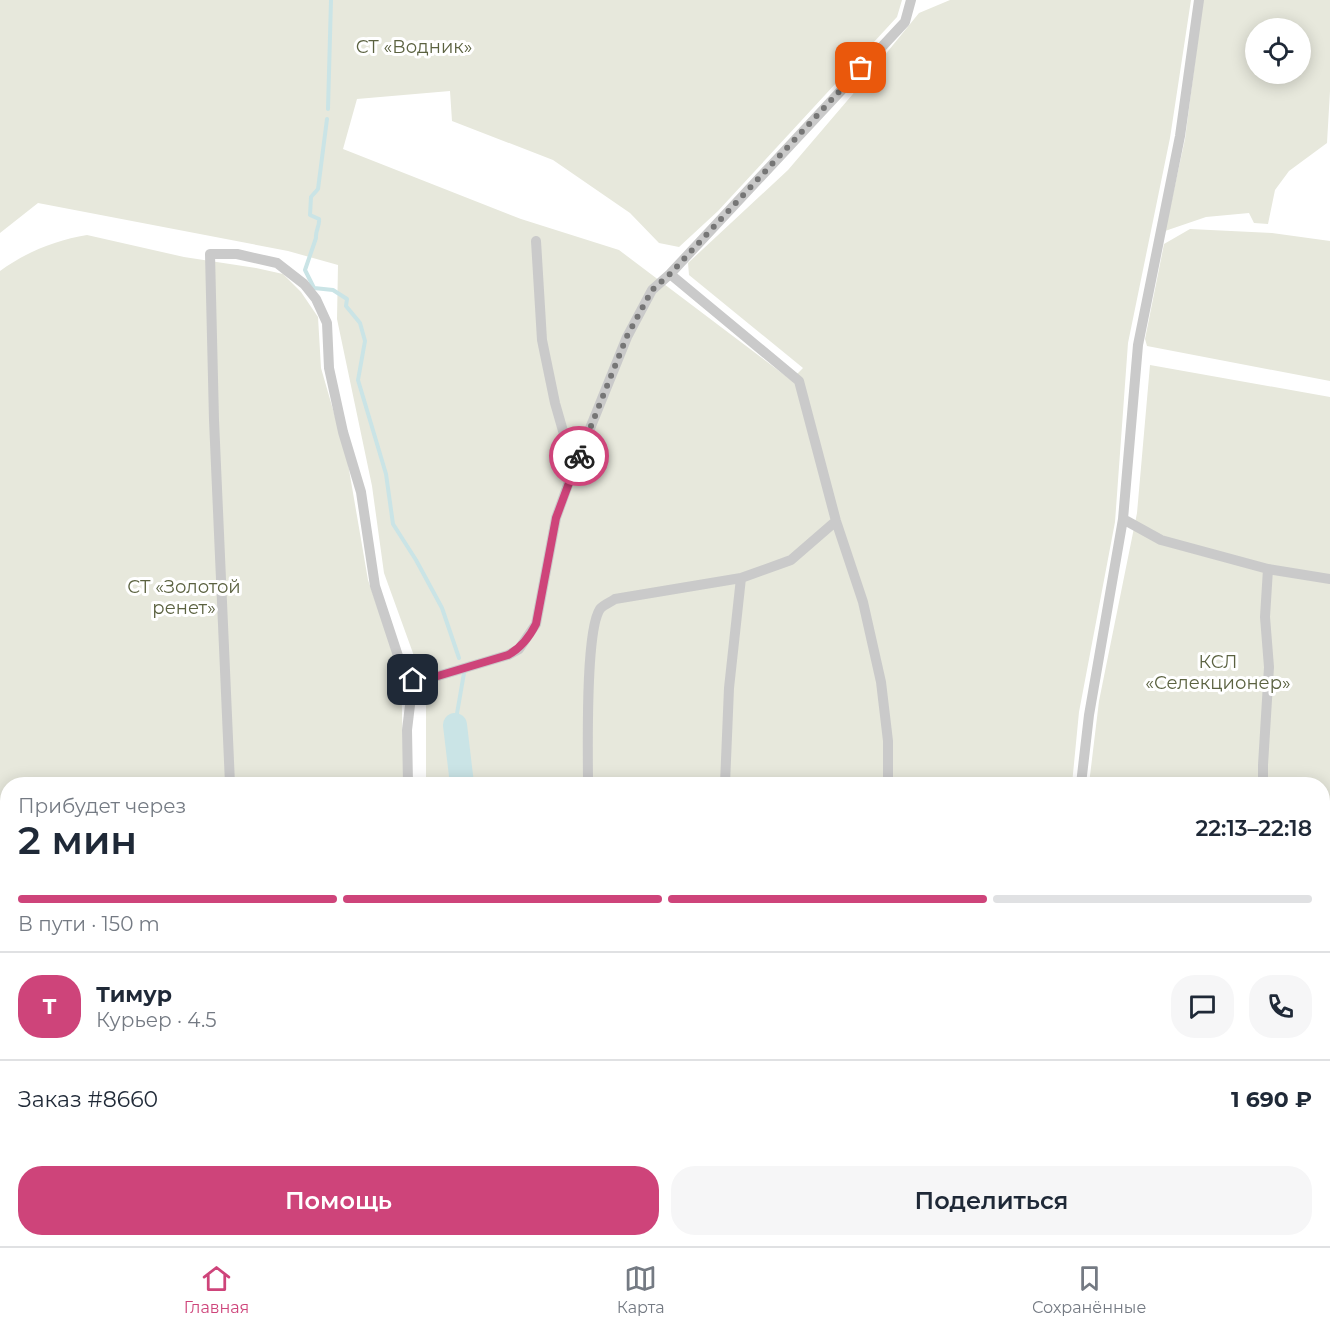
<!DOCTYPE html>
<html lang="ru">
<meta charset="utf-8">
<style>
body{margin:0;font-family:Montserrat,sans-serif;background:#f6f6f7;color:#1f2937;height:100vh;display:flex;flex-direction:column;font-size:22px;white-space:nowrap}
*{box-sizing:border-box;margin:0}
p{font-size:20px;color:#747a83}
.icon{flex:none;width:33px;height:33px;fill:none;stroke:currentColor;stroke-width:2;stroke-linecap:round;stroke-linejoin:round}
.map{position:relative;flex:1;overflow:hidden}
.sheet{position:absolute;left:0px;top:777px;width:1330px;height:470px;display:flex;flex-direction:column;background:#fff;border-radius:24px 24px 0 0;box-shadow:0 3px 15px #0003}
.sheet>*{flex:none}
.buttons{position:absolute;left:1245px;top:18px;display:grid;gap:12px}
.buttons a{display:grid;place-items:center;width:66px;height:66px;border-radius:50%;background:#fff;box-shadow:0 3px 15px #0003;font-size:30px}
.pin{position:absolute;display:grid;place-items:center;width:51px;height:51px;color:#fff;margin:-26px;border-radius:12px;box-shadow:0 3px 9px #0006}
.courier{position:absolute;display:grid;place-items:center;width:60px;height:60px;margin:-30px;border:4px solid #ce447a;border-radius:50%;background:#fff;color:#222;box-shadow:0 2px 8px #0007}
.summary em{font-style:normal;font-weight:600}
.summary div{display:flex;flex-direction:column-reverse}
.summary{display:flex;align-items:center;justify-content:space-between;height:102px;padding:0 18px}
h1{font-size:39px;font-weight:600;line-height:45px}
.bar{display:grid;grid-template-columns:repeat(4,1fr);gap:9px 6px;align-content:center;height:72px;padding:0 18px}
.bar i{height:8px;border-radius:4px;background:#e0e1e3}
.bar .on{background:#ce447a}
.bar p{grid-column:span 4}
.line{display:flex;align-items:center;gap:15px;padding:0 18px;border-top:2px solid #e0e1e3}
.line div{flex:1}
.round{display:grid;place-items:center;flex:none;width:63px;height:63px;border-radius:24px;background:#f6f6f7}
.button{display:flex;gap:12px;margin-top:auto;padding:12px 18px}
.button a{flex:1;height:69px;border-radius:24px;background:#ce447a;color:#fff;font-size:24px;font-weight:600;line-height:69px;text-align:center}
.button a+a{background:#f6f6f7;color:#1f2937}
.dock{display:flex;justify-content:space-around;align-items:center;height:84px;border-top:2px solid #e0e1e3;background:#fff;font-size:16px;color:#747a83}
.dock a{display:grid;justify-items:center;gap:3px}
.dock .on{color:#ce447a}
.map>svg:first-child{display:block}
.green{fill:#e7e8dc;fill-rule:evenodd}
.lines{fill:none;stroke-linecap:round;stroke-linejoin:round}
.stream{stroke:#cae4e6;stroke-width:4}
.river{stroke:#cae4e6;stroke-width:24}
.minor{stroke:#cacaca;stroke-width:10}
.done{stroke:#767676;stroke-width:6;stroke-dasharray:0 10.8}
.route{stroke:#ce447a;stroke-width:8}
.labels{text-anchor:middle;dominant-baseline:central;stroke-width:6;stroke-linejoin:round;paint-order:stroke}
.park-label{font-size:18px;fill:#5b6240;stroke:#fff}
</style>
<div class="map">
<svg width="1330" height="1246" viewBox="0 0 1330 1246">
<rect width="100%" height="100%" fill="#fff"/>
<path class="green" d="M0,0H902L897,17L718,211L679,247L659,243L630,213L553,160L452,121L450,91L357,99L343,149L521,219L619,250L791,380L803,368L689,275L688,263L788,170L858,88L919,13L950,0H1191L1170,138L1128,343L1115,522L1079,712L1072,784H426V699L418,667L384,573L372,486L337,319L338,265L288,251L38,203L0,233Z
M1203,0H1330V91L1327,143L1289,171L1275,190L1268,224L1254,223L1249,213L1206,217L1165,231L1185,139ZM1256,28H1300V74H1256Z
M1190,229L1272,233L1330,241V381L1147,346L1145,339L1164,244Z
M87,235L184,257L256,268L283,274L301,292L318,317L321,368L347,458L368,580L401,675L404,784H8V1239H406V1246H0V271C26,252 56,240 87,235Z
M1150,365L1330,397V1246H1009L1010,1239H1323V784H1089L1099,701L1137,513Z
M428,1239H995L994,1246H428Z"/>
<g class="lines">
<path class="stream" d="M328,109L331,0
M327,119L318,189L311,197L310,215L319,219C320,226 315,231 316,238L305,270L314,288L333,290L347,299L346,306L360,323L365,341L358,380L386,474L393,524L416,560L442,608L459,658
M455,725L464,673"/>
<path class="river" d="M455,725L462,784
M459,1239L463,1246"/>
<path class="minor" d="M1199,0L1180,136L1138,345L1123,519L1161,540L1268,569L1330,579
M536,241L542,340L555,403L565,438L579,454
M670,274L799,381L836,521L863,602L881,682L888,741V784
M230,784L214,420L210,254H237L277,263L304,284L316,299L327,323L329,368L343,432L361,492L375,586L402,668C408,676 411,680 421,681L508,655L519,649L536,624L556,518L574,468L627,337L652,290L670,274L905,22L911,0
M408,784L407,730L413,680
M588,784C588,752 585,631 600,609C603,605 611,602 615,599L741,578L791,560L836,521
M725,784L729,688L741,578
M1081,784L1089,715L1123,519
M1263,784V765L1269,667L1265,617L1268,569
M243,1239V1246
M410,1239V1246
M583,1239V1246
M724,1239V1246
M908,1239V1246
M999,1246V1239
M1214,1246L1215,1239"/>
</g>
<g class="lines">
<path class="done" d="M579,456L627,336L652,290L670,274L861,68"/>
<path class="route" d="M413,680L421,681L508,655C521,648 529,638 536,624L556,518L579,456"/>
</g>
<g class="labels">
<g class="park-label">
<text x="414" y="47">СТ «Водник»</text>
<text x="184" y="587">СТ «Золотой<tspan x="184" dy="21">ренет»</tspan></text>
<text x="1218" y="662">КСЛ<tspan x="1218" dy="21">«Селекционер»</tspan></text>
</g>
</g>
</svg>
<div class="buttons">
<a><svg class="icon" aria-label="locate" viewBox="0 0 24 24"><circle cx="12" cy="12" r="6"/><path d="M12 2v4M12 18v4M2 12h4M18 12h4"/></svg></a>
</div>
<div class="pin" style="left:861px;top:68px;background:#ea580c"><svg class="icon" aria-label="bag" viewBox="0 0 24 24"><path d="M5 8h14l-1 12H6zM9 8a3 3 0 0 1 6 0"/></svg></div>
<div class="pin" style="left:413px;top:680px;background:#1f2937"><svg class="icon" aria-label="home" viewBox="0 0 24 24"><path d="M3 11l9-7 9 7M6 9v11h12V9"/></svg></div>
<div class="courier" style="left:579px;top:456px"><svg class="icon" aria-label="bike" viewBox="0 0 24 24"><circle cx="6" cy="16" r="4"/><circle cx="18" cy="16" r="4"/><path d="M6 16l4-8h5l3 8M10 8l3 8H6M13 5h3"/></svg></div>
<section class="sheet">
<div class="summary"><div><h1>2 мин</h1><p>Прибудет через</p></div><em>22:13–22:18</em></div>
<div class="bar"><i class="on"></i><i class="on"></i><i class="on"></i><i></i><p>В пути · 150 m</p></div>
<div class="line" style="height:108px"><b class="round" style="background:#ce447a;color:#fff">Т</b><div><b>Тимур</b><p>Курьер · 4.5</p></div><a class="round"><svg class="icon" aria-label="chat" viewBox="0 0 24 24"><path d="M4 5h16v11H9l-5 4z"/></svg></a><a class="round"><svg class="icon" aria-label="phone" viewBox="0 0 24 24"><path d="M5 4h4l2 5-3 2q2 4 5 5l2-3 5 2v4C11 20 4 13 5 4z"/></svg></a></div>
<div class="line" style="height:78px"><div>Заказ #8660</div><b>1 690 ₽</b></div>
<div class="button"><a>Помощь</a><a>Поделиться</a></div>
</section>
</div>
<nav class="dock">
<a class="on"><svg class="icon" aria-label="home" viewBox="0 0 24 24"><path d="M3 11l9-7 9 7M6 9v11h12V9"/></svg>Главная</a>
<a><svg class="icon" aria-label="map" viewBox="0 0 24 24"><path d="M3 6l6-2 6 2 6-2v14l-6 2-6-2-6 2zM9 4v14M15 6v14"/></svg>Карта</a>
<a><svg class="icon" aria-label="saved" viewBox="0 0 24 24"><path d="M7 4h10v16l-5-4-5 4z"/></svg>Сохранённые</a>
</nav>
